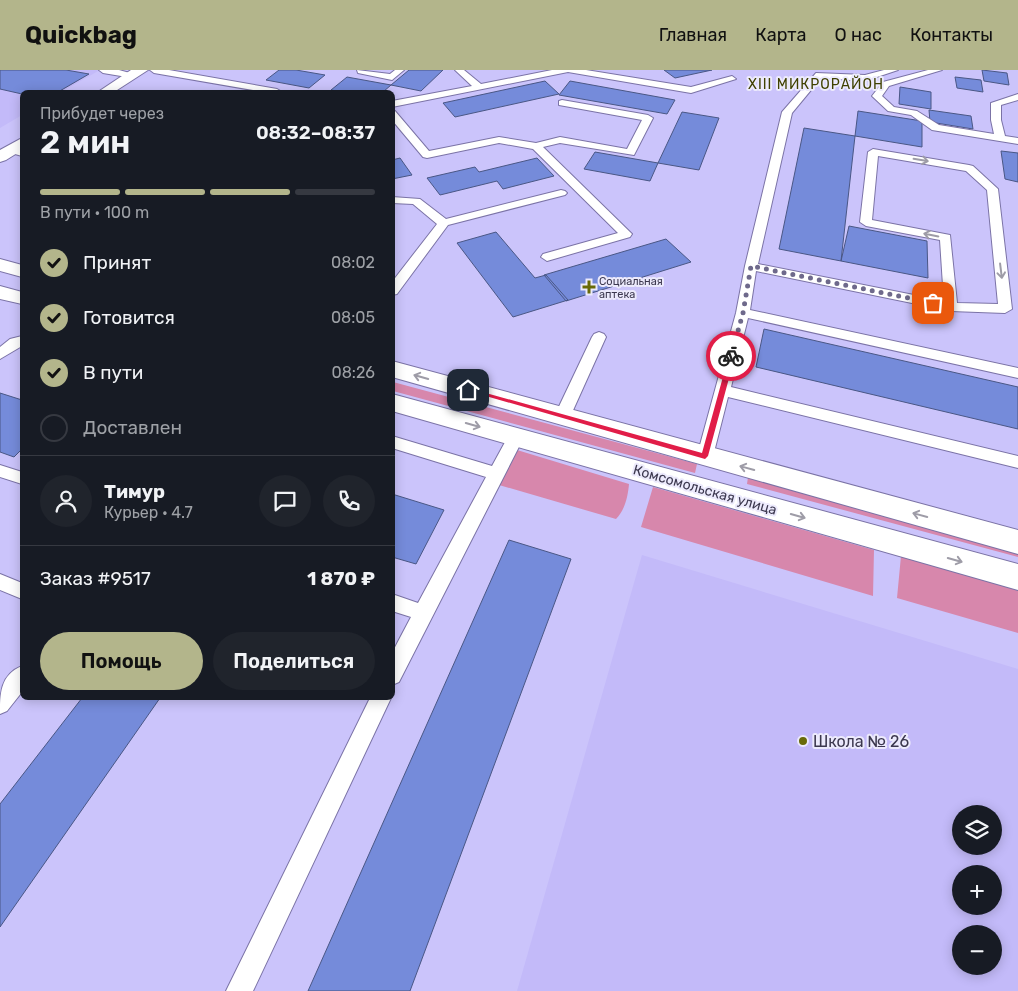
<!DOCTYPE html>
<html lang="ru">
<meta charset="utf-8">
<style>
body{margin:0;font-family:Rubik,sans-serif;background:#20242c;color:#f1f3f6;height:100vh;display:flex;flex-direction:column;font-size:19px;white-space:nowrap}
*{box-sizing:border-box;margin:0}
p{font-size:16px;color:#9ea1a6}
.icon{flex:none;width:28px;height:28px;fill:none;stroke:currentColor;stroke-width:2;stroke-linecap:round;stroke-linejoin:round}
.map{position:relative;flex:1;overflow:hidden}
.panel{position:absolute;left:20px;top:20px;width:375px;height:610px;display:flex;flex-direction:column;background:#171b24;border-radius:8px;box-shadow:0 2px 12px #0003}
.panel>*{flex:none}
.buttons{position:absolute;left:952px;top:735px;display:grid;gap:10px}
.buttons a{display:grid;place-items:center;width:50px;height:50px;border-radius:50%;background:#171b24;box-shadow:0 2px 12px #0003;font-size:25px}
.pin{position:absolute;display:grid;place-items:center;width:42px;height:42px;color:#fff;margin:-21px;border-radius:10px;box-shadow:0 2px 8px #0006}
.courier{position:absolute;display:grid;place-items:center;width:50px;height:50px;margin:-25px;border:4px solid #e11d48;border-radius:50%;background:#fff;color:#222;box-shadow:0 1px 6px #0007}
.summary em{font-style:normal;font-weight:600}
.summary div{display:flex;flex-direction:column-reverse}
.summary{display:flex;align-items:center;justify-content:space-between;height:85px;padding:0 20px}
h1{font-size:32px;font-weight:600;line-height:38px}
.bar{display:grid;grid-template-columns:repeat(4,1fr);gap:8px 5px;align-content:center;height:60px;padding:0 20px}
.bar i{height:6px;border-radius:4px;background:#363941}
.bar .selected{background:#b3b58b}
.bar p{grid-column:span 4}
.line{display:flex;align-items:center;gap:12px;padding:0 20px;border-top:1px solid #363941}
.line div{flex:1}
.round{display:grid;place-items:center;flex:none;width:52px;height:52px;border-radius:26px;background:#20242c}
ol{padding:0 20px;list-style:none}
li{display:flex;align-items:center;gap:15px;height:55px}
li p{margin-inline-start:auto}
li .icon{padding:5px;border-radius:50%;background:#b3b58b;color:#111;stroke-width:4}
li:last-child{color:#9ea1a6}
li i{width:28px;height:28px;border:2px solid #363941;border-radius:50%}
.primary-button{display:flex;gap:10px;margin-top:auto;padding:10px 20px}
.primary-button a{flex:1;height:58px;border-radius:30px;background:#b3b58b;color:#111;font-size:20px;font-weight:600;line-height:58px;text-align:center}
.primary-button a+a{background:#20242c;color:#f1f3f6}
header{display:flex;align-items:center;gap:30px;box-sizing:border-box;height:70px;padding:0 25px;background:#b3b58b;color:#111}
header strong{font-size:24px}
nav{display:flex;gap:28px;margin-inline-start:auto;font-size:18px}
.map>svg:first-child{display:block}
.built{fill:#c3baf9;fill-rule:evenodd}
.green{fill:#d787ac}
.building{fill:#758bda;stroke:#4a5785}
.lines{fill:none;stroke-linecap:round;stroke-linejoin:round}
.service-casing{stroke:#7b73a6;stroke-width:2}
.secondary-casing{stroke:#7b73a6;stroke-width:2}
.primary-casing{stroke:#7b73a6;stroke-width:2}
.service{fill:#fff;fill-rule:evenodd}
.secondary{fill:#fff;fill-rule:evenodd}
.primary{fill:#fff;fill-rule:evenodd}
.oneway{stroke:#9e9ca7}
.route{fill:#e11d48}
.done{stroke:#6e698b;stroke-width:5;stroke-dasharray:0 9}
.poi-dot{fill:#686a08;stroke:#eceafc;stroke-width:2}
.labels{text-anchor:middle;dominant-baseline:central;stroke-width:4;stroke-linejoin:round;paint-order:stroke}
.far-poi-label{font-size:11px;fill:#3c384f;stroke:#eceafc;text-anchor:start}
.far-quarter-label{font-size:14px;letter-spacing:1px;fill:#3f4000;stroke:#eceafc}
.street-label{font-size:14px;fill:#3c384f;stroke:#eceafc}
.near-poi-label{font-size:16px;fill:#3c384f;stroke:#eceafc;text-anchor:start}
</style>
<header>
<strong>Quickbag</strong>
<nav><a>Главная</a><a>Карта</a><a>О нас</a><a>Контакты</a></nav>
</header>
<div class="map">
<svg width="1018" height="921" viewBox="0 0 1018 921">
<rect width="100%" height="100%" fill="#cbc4fb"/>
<path class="built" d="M0,0H100L61,22H22V45L0,58Z
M642,485L1018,599V921H517ZM961,744H994V776H961ZM961,804H994V836H961ZM961,864H994V896H961Z"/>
<path class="green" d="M393,312L697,394L695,403L393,321Z
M517,380L629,414C628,426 625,440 616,449L499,415Z
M748,407L1018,480V487L747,414Z
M653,417L874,480L873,526L641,457Z
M901,486L1018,518V563L897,528Z"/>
<path class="building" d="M0,0H66L89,4L58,22L22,24L0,19Z
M279,0H296L325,5L309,18L266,10Z
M409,0H443L421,21L391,15Z
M664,0H712L675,8Z
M982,0L1007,3L1009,15L984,11Z
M347,7L391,15L383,22H343L331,20Z
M955,7L981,10L983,22L957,18Z
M545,11L559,24L455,47L443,33Z
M570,11L675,30L667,44L559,25Z
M900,17L931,22V39L899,34Z
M929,40L971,46L973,59L930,52Z
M858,41L922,51V77L855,66Z
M682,42L719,48L699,100L658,93Z
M804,58L855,66L841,191L779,179Z
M1001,81L1018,83V112L1005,109Z
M595,82L658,93L650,111L584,99Z
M400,88L412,105L392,109V90Z
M537,88L554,106L503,119L497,111L440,125L427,108L475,97L479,102Z
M849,156L927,171L928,208L841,191Z
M496,162L535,208L546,205L568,230L513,247L457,173Z
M666,169L691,192L566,231L544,205Z
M764,259L1018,317V359L756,297Z
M0,323L22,330V379L14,387L0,382Z
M392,424L444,440L416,494L392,487Z
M509,470L571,489L410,921H308Z
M82,628H160L0,857V734Z"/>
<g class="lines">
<g class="service-casing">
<path id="service" d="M99,0H119L137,5L133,8L103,3Z
M150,0H169L277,19L282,22H264L154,3Z
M357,0L390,4L395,0H404L392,10L358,3Z
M455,0H464L481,14L552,0H586L691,17L732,6L736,9L691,23L568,2L392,37V31L472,16Z
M884,0H898L865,11L821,8L792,43L758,194L944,231L940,170L866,156L860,152L868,82L873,79L969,95L973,96L998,119L1012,239L1005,243L951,241L756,201L750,240L1018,298V308L748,248L731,317L1018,386V398L728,327L713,386L711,390L705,392L699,390L697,386L736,243L745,196L782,42L816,3L865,5ZM878,86L966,101L987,120L998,234L957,233L950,165L872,150Z
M928,0H942L889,16L882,26L894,37L917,41L939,55L994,64L991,50V33L1018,24V30L1001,35V50L1005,66L1018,68V74L932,60L911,45L888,41L872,26L883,12Z
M562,30L648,45L653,48L634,85L560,73L543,77L632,164L630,167L547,191L541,187L543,184L618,163L533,79L499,73L427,88L423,87L392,50V40L395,41L429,81L499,67L536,73L560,67L627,79L642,50L559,35V31Z
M12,77L22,80V86L8,82L7,80L8,78Z
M561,120L565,121L567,123L565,125L448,155L397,224L392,225V212L437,154L413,134L392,133V127L420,129L446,149Z
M599,262L604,264L606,267L570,347L567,351L562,353L557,351L554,347L592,267L594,264Z
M22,266V276L0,289V277L10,269Z
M516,361L522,363L524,367L399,612L392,615V583L411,547L392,541V524L418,533L486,407L392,378V366L492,396L510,363Z
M0,395L22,402V414L0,407Z
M0,504L22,513V529L0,520Z
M22,596V622L7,641L0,644C0,624 0,605 22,596Z
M370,628H391L253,921H226Z"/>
</g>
<g class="secondary-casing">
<path id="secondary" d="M131,0H148L114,22H98Z
M22,68V80L6,90L0,92V80Z"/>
</g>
<g class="primary-casing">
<path id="primary" d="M0,189L22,195V207L0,201Z
M0,216L22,222V234L0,229Z
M392,291L1018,460V484L392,307Z
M392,324L1018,494V520L392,341Z"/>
</g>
<use href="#service" class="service"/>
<use href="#secondary" class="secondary"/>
<use href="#primary" class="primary"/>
</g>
<defs><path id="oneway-shaft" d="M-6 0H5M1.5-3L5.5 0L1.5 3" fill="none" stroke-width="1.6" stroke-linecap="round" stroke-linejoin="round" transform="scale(1.25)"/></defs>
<g class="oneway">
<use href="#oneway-shaft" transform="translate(921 90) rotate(9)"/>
<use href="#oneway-shaft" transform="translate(931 165) rotate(-169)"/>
<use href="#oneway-shaft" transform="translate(1001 201) rotate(83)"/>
<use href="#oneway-shaft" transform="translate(421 307) rotate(-164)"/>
<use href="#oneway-shaft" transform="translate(473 355) rotate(16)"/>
<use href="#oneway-shaft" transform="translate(747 398) rotate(-165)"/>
<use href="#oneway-shaft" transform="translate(920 445) rotate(-165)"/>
<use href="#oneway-shaft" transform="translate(798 446) rotate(16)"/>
<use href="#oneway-shaft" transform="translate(955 490) rotate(16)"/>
</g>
<path class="route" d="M729,285L735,286L708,386L705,389L465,320L468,318L702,383Z"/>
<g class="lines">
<path class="done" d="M731,286L743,243L751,196L933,233"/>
</g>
<g class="poi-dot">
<path d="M586.5 209.5h5v5h5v5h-5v5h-5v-5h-5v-5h5z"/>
<circle cx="803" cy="671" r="5"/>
</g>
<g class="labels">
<g class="far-poi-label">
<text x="599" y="211">Социальная<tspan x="599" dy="13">аптека</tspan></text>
</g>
<g class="far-quarter-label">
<text x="816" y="14">XIII МИКРОРАЙОН</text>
</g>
<g class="street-label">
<text transform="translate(705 420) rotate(16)">Комсомольская улица</text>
</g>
<g class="near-poi-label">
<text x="813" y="671">Школа № 26</text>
</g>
</g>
</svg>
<div class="buttons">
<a><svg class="icon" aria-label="layers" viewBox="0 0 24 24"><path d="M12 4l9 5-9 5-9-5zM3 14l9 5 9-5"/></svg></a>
<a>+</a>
<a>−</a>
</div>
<div class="pin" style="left:933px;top:233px;background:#ea580c"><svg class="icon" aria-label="bag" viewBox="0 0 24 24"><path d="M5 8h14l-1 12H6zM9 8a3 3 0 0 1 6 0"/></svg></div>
<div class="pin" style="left:468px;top:320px;background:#1f2937"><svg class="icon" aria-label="home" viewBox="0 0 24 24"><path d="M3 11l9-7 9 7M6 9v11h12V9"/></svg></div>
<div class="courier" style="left:731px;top:286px"><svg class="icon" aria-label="bike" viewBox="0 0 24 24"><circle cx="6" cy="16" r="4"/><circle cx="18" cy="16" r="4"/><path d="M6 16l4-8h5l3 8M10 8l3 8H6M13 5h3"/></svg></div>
<section class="panel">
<div class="summary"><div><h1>2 мин</h1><p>Прибудет через</p></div><em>08:32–08:37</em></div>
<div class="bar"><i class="selected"></i><i class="selected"></i><i class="selected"></i><i></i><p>В пути · 100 m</p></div>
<ol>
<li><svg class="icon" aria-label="check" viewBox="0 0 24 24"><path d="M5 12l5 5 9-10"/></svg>Принят<p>08:02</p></li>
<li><svg class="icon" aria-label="check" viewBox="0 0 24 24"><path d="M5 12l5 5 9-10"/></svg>Готовится<p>08:05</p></li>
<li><svg class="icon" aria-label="check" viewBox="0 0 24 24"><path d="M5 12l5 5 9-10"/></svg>В пути<p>08:26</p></li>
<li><i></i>Доставлен</li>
</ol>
<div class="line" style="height:90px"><a class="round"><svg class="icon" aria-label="person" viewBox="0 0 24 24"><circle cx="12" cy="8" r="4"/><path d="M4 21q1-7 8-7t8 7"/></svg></a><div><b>Тимур</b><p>Курьер · 4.7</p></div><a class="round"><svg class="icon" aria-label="chat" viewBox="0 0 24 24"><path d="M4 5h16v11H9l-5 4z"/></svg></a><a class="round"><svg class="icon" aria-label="phone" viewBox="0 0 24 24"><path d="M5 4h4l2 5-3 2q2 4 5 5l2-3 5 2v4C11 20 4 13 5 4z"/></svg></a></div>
<div class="line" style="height:65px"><div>Заказ #9517</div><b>1 870 ₽</b></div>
<div class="primary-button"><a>Помощь</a><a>Поделиться</a></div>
</section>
</div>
